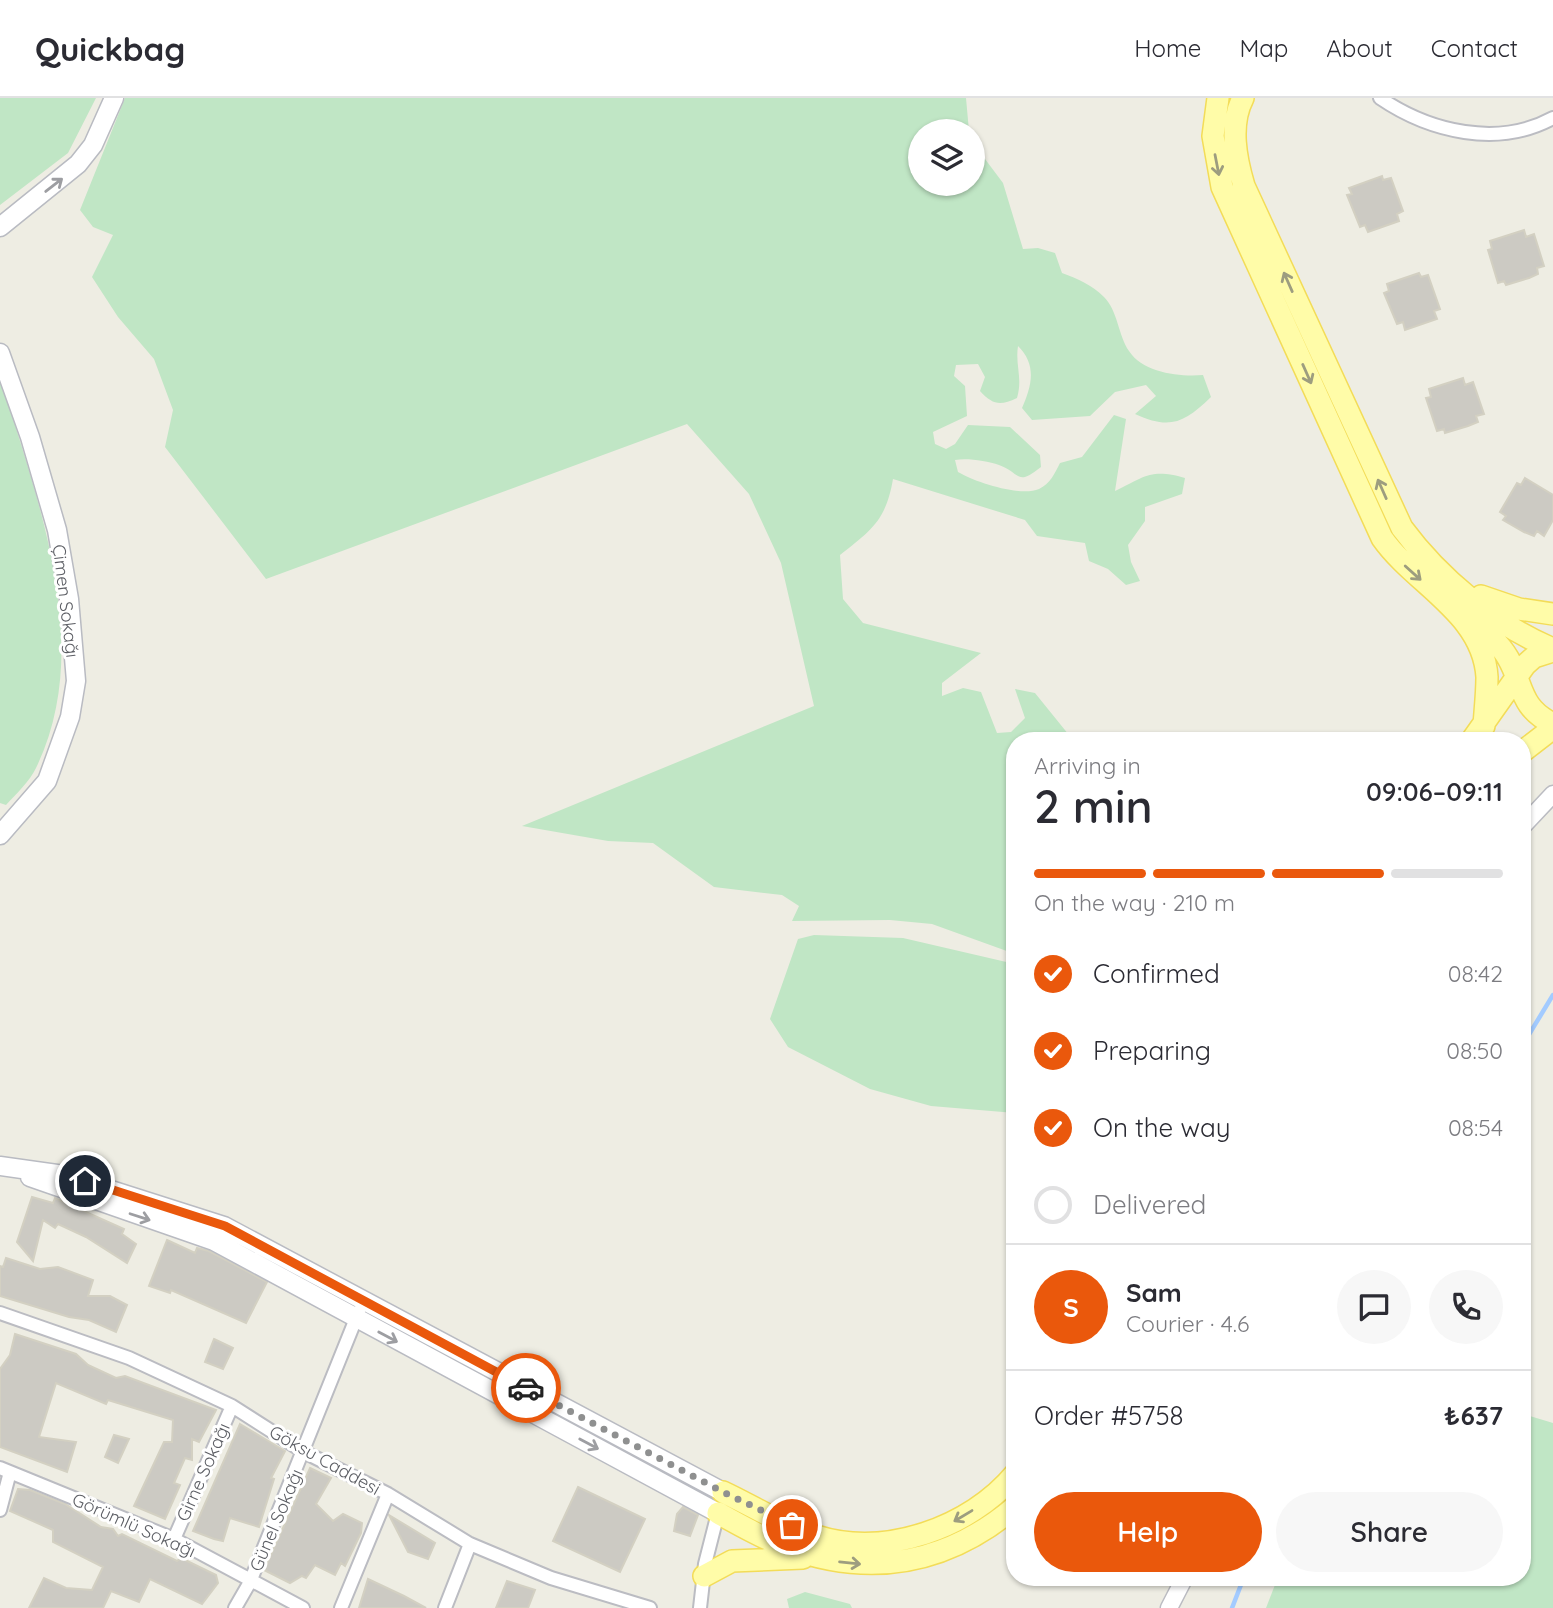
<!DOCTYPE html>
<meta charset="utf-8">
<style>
body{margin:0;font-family:Quicksand,sans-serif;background:#f7f7f7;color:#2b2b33;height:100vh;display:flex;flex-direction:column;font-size:26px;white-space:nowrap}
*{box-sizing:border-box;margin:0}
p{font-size:23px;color:#7c7c81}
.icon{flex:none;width:38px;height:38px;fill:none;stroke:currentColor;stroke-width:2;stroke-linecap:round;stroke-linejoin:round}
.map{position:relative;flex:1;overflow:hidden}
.panel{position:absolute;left:1006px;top:634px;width:525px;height:854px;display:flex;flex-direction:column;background:#fff;border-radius:28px;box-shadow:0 2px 5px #0004}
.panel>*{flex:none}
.controls{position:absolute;left:908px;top:21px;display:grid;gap:14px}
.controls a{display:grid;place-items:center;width:77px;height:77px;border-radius:50%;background:#fff;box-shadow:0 2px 5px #0004;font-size:35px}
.pin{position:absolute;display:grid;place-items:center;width:60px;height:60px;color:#fff;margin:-30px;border:4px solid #fff;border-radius:50%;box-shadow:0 2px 7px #0007}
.courier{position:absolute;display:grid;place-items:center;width:70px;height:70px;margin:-35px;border:5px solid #ea580c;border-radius:50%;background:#fff;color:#222;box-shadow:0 2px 9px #0007}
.overview em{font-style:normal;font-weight:600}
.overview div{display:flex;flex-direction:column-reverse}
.overview{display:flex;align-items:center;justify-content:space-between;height:119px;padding:0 28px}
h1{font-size:46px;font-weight:600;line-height:52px}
.bar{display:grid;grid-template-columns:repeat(4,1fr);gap:10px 7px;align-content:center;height:84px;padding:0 28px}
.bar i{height:9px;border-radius:5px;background:#e1e1e2}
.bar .current{background:#ea580c}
.bar p{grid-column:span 4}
.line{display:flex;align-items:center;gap:18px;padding:0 28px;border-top:2px solid #e1e1e2}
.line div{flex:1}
.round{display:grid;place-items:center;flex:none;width:74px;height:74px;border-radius:37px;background:#f7f7f7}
ol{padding:0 28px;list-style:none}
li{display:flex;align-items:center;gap:21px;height:77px}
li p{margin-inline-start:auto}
li .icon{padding:7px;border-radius:50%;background:#ea580c;color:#fff;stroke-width:4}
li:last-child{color:#7c7c81}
li i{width:38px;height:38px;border:4px solid #e1e1e2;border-radius:50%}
.button{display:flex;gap:14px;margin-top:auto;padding:14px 28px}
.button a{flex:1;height:80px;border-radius:42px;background:#ea580c;color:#fff;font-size:28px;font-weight:600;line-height:80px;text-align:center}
.button a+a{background:#f7f7f7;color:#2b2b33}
header{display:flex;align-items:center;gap:42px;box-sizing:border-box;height:98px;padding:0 35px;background:#fff;border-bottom:2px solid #e1e1e2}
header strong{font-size:33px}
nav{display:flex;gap:38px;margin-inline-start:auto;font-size:24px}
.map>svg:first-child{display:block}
.green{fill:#c0e6c5}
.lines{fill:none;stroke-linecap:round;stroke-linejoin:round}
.stream{stroke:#a3cbff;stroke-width:4.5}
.building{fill:#cccac3;stroke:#d3d0c2;stroke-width:2}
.minor-casing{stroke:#bbbcc2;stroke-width:16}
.tertiary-casing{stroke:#bbbcc2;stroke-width:19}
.secondary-casing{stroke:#b9bbc2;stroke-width:21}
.primary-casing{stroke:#f3dc58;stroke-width:24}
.minor{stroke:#fff;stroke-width:12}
.tertiary{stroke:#fff;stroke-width:16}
.secondary{stroke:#fff;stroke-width:18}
.primary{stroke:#fffca8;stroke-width:21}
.oneway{stroke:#9d9d7f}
.oneway2{stroke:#9d9ea2}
.done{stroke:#8f9090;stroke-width:7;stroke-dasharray:0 12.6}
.route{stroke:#ea580c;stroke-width:9}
.labels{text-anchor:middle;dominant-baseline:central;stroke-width:6;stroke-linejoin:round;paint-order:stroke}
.street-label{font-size:18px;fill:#5c5e64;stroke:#fff}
</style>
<header>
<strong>Quickbag</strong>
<nav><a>Home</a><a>Map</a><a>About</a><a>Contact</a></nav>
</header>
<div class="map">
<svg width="1553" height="1510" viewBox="0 0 1553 1510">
<rect width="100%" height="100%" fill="#eeede3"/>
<path class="green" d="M0,0H96L68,55L0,107Z
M125,0H966L969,33H920V86H973V45L1003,85L1023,151L1038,150L1055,155L1062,175C1078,181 1092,187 1104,199C1118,213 1118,237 1129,253C1143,275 1180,279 1203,277L1211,299C1184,325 1170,332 1135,316L1156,298L1146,287L1115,294L1090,318L1032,322L1022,310C1032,287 1037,267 1018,248C1015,267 1023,280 1017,300C1000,308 993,307 980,293L985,279L978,266L956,267L954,278L965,288L967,318L933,334L935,346L946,351L955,346L968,327L1010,329L1040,357L1041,369C1016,389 1021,375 999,367C987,363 968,360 955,362L958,374C975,384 1020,399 1039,391C1050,386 1055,375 1060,365L1082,359L1114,317L1126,321L1115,393C1144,379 1151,370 1185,380L1182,396L1145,409V423L1128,447L1131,464L1140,483L1126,487L1108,471L1089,463L1085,445L1037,438L1025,422L893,381C886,422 872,432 840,457L843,501L863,525L981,555L942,585V598L963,590L981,594L997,635L1011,634L1025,620L1015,591L1035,595L1073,642H1015V856L932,826L890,822L792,823L799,808L782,797L714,789L653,745L608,743L522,728L814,608L781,465L749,396L687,326L266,481L165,349L173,312L154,261L118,219L92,179L113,137L93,129L80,112Z
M0,278C36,400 96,546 36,670C30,683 16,696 6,707L0,705Z
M814,837L903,840L1015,866V1015L931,1008L870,991L788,949L770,921L798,841Z
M1523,1316L1553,1325V1510H1266L1278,1479H1522Z
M805,1494L850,1506L852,1510H789L787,1501Z"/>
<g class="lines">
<path class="stream" d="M1522,948L1553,897
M1232,1510L1244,1479"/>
</g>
<path class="building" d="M1382,78L1383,82L1391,80L1403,113L1397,116L1399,123L1368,134L1365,127L1360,129L1347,97L1352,96L1349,90Z
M1524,132L1526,139L1534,136L1544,168L1537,170L1538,176L1529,180L1506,187L1504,183L1498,185L1488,152L1492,151L1490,143Z
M1419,175L1421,179L1428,177L1440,211L1434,213L1437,221L1405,232L1403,224L1397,226L1384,195L1389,193L1387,186Z
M1463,280L1465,287L1473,284L1484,316L1476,318L1478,324L1468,328L1445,335L1444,331L1437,333L1426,300L1431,299L1429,291Z
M1525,380L1553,397V422L1544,438L1537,433L1534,438L1524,434L1503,422L1506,418L1500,414L1517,385L1521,387Z
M32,1099L53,1105L55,1100L124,1131L122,1136L136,1146L127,1165L86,1139L58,1126L55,1130L43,1122L33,1163L17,1144Z
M167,1142L195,1155L197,1150L209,1153L267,1184L246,1225L171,1192L170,1195L149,1188Z
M6,1160L40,1171L58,1169L93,1182L88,1198H110L127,1207L116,1234L89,1222L69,1219L0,1198V1168L3,1169Z
M15,1236L76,1256L88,1267L116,1280L125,1278L216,1312L199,1344L192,1341V1362L185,1360L174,1385L180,1387L165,1421L134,1408L164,1344H172L173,1322L108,1302L106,1306L56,1285L39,1339L76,1344L67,1374L0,1349V1271L10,1257Z
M214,1241L233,1250L223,1271L205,1264Z
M240,1326L285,1353L271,1380L274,1381L259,1429L230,1420L223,1443L214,1441L193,1433Z
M114,1337L129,1341L118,1365L105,1359Z
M310,1370L331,1380L316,1406L333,1423L343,1416L362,1425L361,1435L345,1468L341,1465L335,1477L315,1467L306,1480L302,1478L290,1485L264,1472Z
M578,1389L645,1421L620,1474L553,1443Z
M18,1391L30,1392L65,1406L101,1429L113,1431L118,1438L122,1436L177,1463L181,1460L216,1477L218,1485L202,1506L150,1481L139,1504L111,1493L103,1510H29L44,1480L66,1490L92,1492L103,1469L53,1444V1432L10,1413Z
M683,1409L698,1417L690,1438L674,1433L677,1416Z
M389,1417L435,1445L428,1461L408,1454Z
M368,1481L404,1498L426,1510H359Z
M507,1483L535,1492L528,1510H496Z"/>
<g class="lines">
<g class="minor-casing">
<path id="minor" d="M1380,0C1430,34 1498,50 1553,20
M0,1215L129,1260L232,1308L304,1354L388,1396L470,1446L551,1480L650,1510
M0,1370L174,1441L303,1510
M0,1412L10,1374
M174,1441L232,1308
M235,1510L250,1484L359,1213
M341,1510L388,1396
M445,1510L470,1446
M700,1510L705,1466L719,1411"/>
</g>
<g class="tertiary-casing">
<path id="tertiary" d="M1522,729L1553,696
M1169,1510L1185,1479"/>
</g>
<g class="secondary-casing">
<path id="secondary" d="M0,129L78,66L93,47L114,0
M0,255L30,339L57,432L69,501L76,583L70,619L47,683L0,737
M0,1068L64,1077L224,1128L723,1394
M30,1079L214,1143L718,1415"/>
</g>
<g class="primary-casing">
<path id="primary" d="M1218,0L1213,38L1222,89L1382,440C1415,487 1483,515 1487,579C1487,596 1485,612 1484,628
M1243,0C1229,27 1236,61 1244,88L1402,430C1439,480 1495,527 1553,551
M1481,498L1519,511L1553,516
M1469,521C1484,532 1499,544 1508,560C1524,588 1519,609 1553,626
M1472,642L1525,567L1534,559L1553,553
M1522,654L1553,630
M723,1394C753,1408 784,1428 816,1438C885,1460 970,1430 1015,1376
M718,1415C740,1427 762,1440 786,1449C870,1480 946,1467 1015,1409
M704,1478L732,1463L803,1460"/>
</g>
<use href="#minor" class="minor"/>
<use href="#tertiary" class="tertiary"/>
<use href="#secondary" class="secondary"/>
<use href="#primary" class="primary"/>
</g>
<defs><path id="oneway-shaft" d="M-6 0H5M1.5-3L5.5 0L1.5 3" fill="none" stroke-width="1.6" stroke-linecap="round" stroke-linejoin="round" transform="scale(1.75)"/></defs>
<g class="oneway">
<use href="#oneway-shaft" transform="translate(1217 67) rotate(79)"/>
<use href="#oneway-shaft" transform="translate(1288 184) rotate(-114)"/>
<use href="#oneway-shaft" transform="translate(1307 276) rotate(66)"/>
<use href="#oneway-shaft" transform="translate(1382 391) rotate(-114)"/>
<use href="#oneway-shaft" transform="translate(1413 475) rotate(42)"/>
<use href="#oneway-shaft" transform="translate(963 1418) rotate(149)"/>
<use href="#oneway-shaft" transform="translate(850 1465) rotate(6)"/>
</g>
<g class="oneway2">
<use href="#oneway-shaft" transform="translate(54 87) rotate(-38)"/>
<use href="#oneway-shaft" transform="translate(140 1119) rotate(18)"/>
<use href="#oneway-shaft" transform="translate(388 1239) rotate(28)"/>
<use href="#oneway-shaft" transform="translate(589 1346) rotate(28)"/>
</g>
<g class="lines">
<path class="done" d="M526,1290L723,1394L792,1427"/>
<path class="route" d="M85,1083L225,1128L526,1290"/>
</g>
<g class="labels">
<g class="street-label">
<text transform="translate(66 503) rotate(83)">Çimen Sokağı</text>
<text transform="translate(325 1362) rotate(29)">Göksu Caddesi</text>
<text transform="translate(203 1374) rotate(-66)">Girne Sokağı</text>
<text transform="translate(276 1422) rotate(-67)">Günel Sokağı</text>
<text transform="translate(134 1427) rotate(24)">Görümlü Sokağı</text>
</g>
</g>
</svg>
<div class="controls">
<a><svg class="icon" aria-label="layers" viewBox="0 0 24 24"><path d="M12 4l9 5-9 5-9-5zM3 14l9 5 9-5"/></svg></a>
</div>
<div class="pin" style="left:792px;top:1427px;background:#ea580c"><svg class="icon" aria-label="bag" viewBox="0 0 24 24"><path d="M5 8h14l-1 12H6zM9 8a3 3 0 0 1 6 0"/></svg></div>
<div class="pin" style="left:85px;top:1083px;background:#1f2937"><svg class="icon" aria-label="home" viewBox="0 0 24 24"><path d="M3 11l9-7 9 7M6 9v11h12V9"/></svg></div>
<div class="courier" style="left:526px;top:1290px"><svg class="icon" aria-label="car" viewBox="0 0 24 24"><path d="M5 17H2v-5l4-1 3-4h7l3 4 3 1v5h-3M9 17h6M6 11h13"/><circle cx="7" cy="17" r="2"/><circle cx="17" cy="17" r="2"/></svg></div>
<section class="panel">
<div class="overview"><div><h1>2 min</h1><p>Arriving in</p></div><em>09:06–09:11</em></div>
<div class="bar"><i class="current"></i><i class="current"></i><i class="current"></i><i></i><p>On the way · 210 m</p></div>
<ol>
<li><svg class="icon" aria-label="check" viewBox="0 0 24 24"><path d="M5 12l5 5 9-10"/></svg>Confirmed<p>08:42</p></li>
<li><svg class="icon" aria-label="check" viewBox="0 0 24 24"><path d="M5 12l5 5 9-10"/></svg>Preparing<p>08:50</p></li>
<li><svg class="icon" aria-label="check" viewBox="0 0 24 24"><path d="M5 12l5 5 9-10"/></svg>On the way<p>08:54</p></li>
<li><i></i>Delivered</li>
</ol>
<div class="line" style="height:126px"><b class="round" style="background:#ea580c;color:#fff">S</b><div><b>Sam</b><p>Courier · 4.6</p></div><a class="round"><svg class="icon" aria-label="chat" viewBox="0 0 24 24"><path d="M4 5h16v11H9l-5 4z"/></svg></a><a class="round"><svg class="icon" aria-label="phone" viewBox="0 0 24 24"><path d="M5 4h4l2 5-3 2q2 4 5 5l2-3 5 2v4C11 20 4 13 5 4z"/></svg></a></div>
<div class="line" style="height:91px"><div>Order #5758</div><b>₺637</b></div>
<div class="button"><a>Help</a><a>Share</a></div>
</section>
</div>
